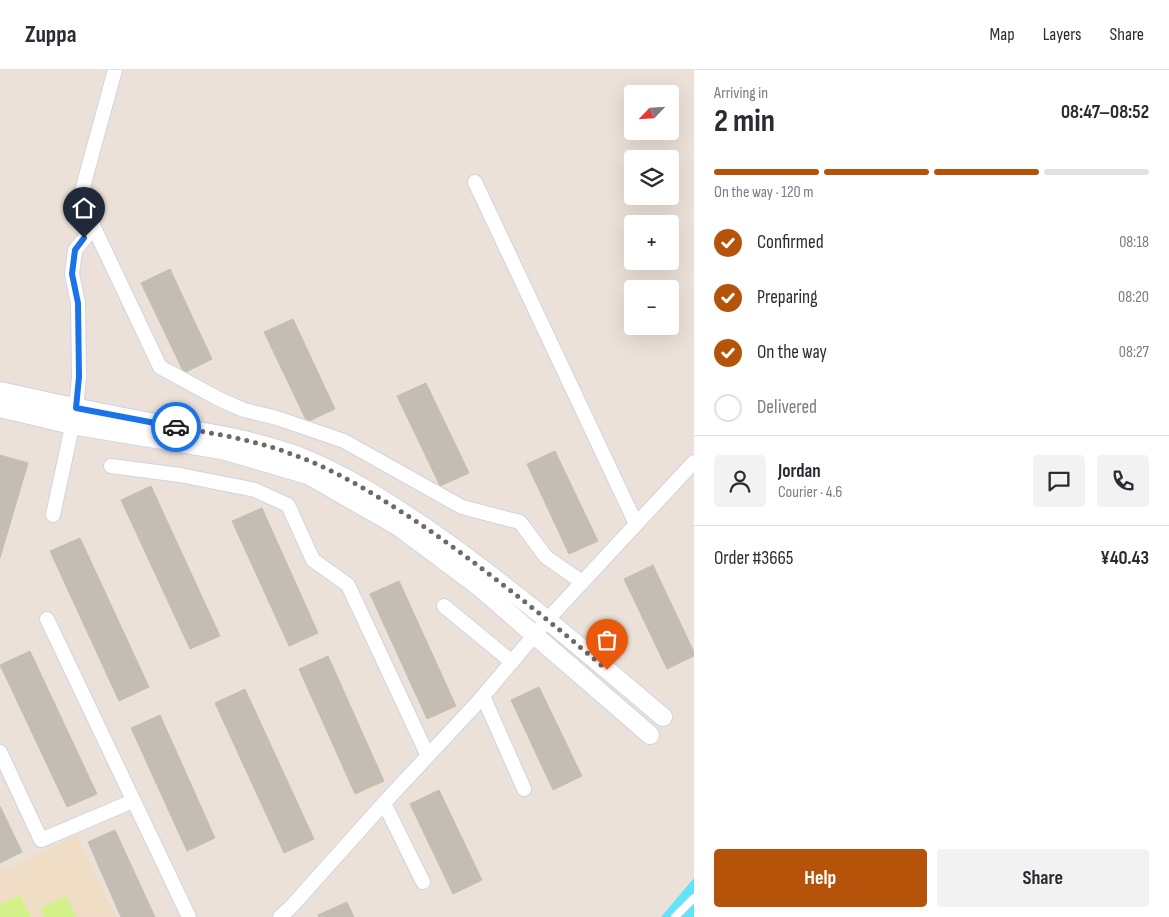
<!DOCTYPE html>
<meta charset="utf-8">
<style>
body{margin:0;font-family:"Sofia Sans Condensed",sans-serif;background:#f2f2f3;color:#2b2b33;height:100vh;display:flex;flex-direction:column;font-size:19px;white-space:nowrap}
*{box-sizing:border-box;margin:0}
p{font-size:16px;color:#7c7c81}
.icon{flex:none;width:28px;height:28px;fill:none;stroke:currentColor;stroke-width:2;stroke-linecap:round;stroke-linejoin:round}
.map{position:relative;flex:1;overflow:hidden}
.side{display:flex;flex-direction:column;background:#fff;width:475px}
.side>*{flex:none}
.needle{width:32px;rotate:245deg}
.buttons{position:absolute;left:624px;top:15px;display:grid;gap:10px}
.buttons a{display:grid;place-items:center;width:55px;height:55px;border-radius:5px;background:#fff;box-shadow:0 5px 20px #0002;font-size:25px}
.pin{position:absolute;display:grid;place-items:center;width:42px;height:42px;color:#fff;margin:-51px -21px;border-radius:50% 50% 50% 0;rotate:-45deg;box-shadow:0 0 5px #0007}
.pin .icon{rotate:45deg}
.courier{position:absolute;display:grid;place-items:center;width:50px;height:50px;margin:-25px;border:4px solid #1a73e8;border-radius:50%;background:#fff;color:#222;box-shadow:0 1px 6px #0007}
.summary em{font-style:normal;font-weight:700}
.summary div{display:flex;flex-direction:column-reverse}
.summary{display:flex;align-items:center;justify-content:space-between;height:85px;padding:0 20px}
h1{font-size:32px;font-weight:700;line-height:38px}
.bar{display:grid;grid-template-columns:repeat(4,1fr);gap:8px 5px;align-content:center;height:60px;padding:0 20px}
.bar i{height:6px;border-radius:4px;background:#e1e1e2}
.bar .active{background:#b45309}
.bar p{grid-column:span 4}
.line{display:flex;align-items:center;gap:12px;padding:0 20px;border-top:1px solid #e1e1e2}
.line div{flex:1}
.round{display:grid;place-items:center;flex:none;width:52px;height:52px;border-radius:5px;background:#f2f2f3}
ol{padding:0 20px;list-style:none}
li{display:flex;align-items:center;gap:15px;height:55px}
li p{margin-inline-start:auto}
li .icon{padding:5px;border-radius:50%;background:#b45309;color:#fff;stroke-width:4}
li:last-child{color:#7c7c81}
li i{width:28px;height:28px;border:2px solid #e1e1e2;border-radius:50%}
.button{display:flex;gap:10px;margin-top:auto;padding:10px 20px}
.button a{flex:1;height:58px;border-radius:5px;background:#b45309;color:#fff;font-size:20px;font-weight:700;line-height:58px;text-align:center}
.button a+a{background:#f2f2f3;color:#2b2b33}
header{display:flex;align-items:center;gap:30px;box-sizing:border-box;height:70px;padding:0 25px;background:#fff;border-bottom:1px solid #e1e1e2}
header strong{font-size:24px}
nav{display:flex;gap:28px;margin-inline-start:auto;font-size:18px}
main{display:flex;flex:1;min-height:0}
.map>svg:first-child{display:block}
.education{fill:#f0ddc5}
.pitch{fill:#d2f289}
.water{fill:#60e4fa}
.building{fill:#c3bdb4;stroke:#c8bdb2}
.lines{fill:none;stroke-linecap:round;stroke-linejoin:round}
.service-casing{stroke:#cdd4e3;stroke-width:9}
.minor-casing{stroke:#cdd4e3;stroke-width:16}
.tertiary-casing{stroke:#cdd4e3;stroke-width:20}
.service{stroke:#fff;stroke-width:7}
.minor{stroke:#fff;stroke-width:14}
.tertiary{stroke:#fff;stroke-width:18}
.done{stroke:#6d6966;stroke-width:5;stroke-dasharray:0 9}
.route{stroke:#1a73e8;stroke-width:6}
</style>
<header>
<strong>Zuppa</strong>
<nav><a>Map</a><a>Layers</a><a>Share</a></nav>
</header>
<main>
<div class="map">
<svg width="694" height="847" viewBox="0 0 694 847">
<rect width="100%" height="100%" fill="#ece1d8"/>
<path class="education" d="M77,765L115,847H0V802Z"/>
<path class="pitch" d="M20,825L31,847H0V834Z
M66,826L76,847H44L40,838Z"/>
<path class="water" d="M694,808V847H661Z"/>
<path class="building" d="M170,199L212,289L184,303L141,213Z
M293,249L335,339L307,352L264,262Z
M426,313L469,403L440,416L397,326Z
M555,381L598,471L569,484L527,394Z
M0,385L28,393L0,488Z
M151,416L220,566L190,579L121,430Z
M262,438L318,563L289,576L232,451Z
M80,468L149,617L119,631L50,481Z
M653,495L694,582V586L667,599L624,509Z
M399,511L456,636L427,649L370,524Z
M30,581L97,724L67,737L0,595Z
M328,586L384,711L355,724L299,599Z
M539,617L582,706L553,720L511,630Z
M245,619L314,769L284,783L215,633Z
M160,645L215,768L187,781L131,658Z
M439,720L482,810L453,824L410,734Z
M0,736L22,782L0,793Z
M115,760L155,847H121L88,772Z
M347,832L354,847H319L318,845Z"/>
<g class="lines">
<g class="service-casing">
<path id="service" d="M675,847L694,828"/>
</g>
<g class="minor-casing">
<path id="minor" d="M115,0L80,128L160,297L219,329L244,340L277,348L344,371L462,437L520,452L546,487L582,512
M475,112L636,454
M111,396L180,405L255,420L288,435L313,490L348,515L428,686
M53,445L76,338L79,307L78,233L72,204L75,180L94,157
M444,536L512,592
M47,549L189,847
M483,626L524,719
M0,682L41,770L133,731
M384,733L423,812
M280,847L291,837L384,733L478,632L548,549L694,392"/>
</g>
<g class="tertiary-casing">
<path id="tertiary" d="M0,321C53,333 106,344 160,354C205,362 250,369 293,384C342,402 386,431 429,460C511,517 586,582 663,647
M0,338L72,355L222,380L308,405L399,457L478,516L650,665"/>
</g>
<use href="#service" class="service"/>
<use href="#minor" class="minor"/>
<use href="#tertiary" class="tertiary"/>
</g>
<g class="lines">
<path class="done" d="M176,357C216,364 256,370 294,385C341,402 384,430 426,458C489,502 549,550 607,600"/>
<path class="route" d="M84,168L75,180L72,204L78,233L79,307L76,338L176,357"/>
</g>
</svg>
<div class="buttons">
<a><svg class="needle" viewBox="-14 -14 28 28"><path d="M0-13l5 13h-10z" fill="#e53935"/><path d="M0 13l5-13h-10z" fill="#7c7c81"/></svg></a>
<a><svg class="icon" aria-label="layers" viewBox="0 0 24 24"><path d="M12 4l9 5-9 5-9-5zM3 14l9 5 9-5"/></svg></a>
<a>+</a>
<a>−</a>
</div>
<div class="pin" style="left:607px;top:600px;background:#ea580c"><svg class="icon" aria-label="bag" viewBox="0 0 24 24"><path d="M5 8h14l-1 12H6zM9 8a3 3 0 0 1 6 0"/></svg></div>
<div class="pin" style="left:84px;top:168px;background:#1f2937"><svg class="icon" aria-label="home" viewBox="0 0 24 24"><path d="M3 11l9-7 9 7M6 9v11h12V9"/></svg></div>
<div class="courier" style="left:176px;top:357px"><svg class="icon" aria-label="car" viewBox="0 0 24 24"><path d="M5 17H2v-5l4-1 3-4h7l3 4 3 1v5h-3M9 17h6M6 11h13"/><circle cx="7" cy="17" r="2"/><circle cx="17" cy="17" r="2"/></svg></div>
</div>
<section class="side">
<div class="summary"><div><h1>2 min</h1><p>Arriving in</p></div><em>08:47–08:52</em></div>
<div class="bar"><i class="active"></i><i class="active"></i><i class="active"></i><i></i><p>On the way · 120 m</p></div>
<ol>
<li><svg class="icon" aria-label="check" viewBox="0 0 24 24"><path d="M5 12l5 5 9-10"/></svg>Confirmed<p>08:18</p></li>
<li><svg class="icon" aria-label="check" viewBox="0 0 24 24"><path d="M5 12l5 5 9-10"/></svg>Preparing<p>08:20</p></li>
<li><svg class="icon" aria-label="check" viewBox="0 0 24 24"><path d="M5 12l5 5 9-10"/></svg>On the way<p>08:27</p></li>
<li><i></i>Delivered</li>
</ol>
<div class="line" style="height:90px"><a class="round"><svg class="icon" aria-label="person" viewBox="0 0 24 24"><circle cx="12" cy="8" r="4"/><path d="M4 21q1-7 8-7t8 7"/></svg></a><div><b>Jordan</b><p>Courier · 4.6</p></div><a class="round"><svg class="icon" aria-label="chat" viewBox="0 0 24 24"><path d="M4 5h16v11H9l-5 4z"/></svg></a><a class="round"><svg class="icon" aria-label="phone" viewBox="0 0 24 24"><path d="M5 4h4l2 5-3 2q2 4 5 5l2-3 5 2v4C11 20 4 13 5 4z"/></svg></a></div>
<div class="line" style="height:65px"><div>Order #3665</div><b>¥40.43</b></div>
<div class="button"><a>Help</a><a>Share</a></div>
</section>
</main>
